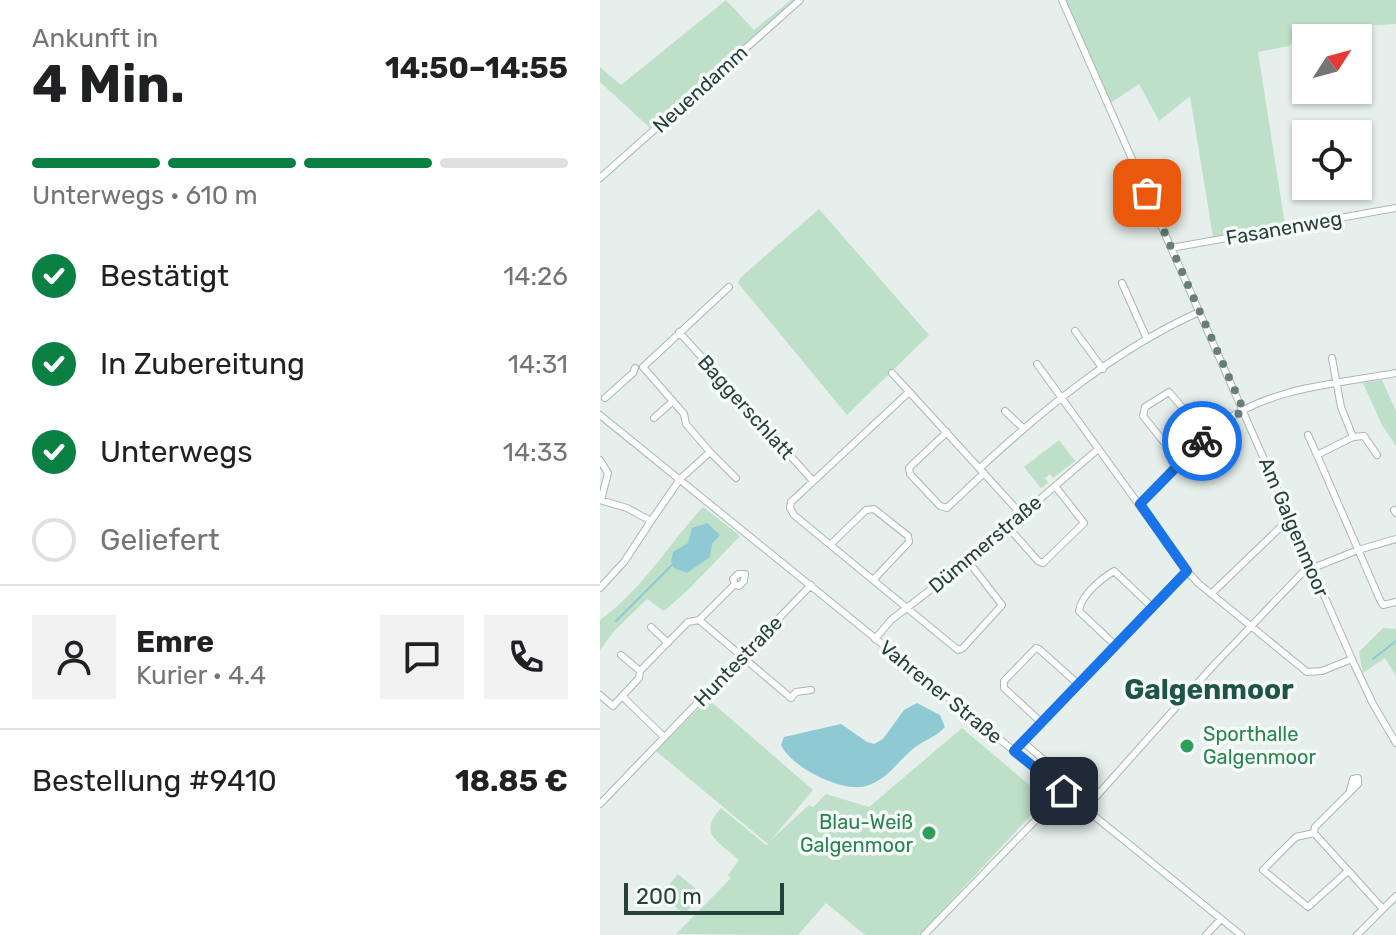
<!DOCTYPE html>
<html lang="de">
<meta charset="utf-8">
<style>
body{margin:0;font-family:Rubik,sans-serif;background:#f2f2f2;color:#202124;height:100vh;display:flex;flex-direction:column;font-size:30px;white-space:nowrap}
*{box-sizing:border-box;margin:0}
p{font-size:26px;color:#757577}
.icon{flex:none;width:44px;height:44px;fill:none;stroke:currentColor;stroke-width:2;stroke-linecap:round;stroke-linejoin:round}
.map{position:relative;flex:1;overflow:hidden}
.sheet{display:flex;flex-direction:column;background:#fff;width:600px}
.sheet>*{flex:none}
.needle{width:52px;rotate:54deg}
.controls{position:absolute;left:692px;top:24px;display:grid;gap:16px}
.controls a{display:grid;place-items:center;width:80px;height:80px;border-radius:0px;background:#fff;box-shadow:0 2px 6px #0004;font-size:40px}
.scale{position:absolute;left:24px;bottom:20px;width:160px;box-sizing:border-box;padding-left:8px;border:4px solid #24423a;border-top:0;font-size:22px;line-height:28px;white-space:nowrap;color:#24423a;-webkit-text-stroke:6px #f7fbf9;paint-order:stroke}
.pin{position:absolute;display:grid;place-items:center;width:68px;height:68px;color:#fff;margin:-34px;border-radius:16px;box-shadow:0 4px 12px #0006}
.courier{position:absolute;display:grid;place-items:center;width:80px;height:80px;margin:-40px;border:6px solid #1a73e8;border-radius:50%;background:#fff;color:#222;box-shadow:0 2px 10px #0007}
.overview em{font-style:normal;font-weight:700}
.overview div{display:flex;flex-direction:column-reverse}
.overview{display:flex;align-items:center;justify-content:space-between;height:136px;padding:0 32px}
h1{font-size:52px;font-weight:700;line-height:60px}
.bar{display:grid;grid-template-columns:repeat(4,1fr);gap:12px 8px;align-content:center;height:96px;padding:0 32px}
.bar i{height:10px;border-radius:6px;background:#e0e0e0}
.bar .selected{background:#0b8043}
.bar p{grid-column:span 4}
.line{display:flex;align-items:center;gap:20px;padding:0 32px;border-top:2px solid #e0e0e0}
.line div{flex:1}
.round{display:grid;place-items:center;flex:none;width:84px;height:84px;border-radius:0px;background:#f2f2f2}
ol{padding:0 32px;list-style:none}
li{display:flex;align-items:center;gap:24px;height:88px}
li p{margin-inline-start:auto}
li .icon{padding:8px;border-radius:50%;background:#0b8043;color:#fff;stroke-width:4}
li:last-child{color:#757577}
li i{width:44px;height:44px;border:4px solid #e0e0e0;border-radius:50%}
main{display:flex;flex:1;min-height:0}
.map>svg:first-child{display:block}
.green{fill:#bfe0c8}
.water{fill:#8ec9d4}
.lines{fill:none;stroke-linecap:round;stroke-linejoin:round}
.stream{stroke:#8ec9d4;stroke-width:2}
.street-casing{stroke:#a8b8b2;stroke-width:8}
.street{stroke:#fff;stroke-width:6}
.done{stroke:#687f78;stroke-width:8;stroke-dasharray:0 14.4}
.route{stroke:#1a73e8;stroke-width:10}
.leisure-dot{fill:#2e9e5b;stroke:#f7fbf9;stroke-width:3}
.labels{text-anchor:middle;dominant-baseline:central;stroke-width:7;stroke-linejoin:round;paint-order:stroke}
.street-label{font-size:20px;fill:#24423a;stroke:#f7fbf9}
.leisure-label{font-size:20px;fill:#27864d;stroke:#f7fbf9;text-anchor:start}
.district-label{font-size:28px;font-weight:bold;fill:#1f5548;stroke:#f7fbf9}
</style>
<main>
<section class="sheet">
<div class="overview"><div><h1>4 Min.</h1><p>Ankunft in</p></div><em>14:50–14:55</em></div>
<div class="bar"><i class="selected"></i><i class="selected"></i><i class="selected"></i><i></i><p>Unterwegs · 610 m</p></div>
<ol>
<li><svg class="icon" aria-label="check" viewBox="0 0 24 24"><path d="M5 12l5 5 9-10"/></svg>Bestätigt<p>14:26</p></li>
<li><svg class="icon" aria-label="check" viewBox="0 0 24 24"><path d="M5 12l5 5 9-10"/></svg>In Zubereitung<p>14:31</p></li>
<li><svg class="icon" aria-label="check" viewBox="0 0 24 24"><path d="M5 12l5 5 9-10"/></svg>Unterwegs<p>14:33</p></li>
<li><i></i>Geliefert</li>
</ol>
<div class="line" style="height:144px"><a class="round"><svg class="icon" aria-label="person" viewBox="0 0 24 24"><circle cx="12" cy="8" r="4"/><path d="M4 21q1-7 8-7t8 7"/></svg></a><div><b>Emre</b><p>Kurier · 4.4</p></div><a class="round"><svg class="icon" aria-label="chat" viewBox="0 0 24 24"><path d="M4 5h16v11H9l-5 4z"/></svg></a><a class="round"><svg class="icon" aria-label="phone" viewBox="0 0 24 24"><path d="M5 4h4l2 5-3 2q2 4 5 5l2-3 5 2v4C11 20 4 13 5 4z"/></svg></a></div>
<div class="line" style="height:104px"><div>Bestellung #9410</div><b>18.85 €</b></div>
</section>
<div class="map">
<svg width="796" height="935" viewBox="0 0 796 935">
<rect width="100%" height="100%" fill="#e6efeb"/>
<path class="green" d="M126,0L154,30L191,0H196L50,128L0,82V67L21,85Z
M462,0H796V24L703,30L689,46L658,52L685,225L613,237L590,96L559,121L539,84L509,104Z
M219,209L329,335L247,415L138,283L140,278Z
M782,380L796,411V446L782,425L763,383Z
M459,440L475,461L453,478L450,474L445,478L448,483L441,488L424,467Z
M103,507L140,536L88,590L64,611L47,599L14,631L0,650V620C44,588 67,546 103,507Z
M783,628L796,629V676L785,658L763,673L759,652Z
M108,699L213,790L171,840L209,805L213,807L226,794L269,807L362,728L446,799L319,935H265L226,903L198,935L76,934L131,878L128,875L139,860C119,841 97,835 121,808L166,845L168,844L56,751Z
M78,874L102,894L85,914L60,896Z"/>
<path class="water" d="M107,523L120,535L112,544L110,557L87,573L74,568L71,561L73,552L88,543L92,528Z
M317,703L340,715L345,727C336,737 324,740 314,748C298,761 287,780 266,786C242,793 191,767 181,745L184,737L241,724L267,742L274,744L283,739L304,710Z"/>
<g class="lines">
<path class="stream" d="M16,621L72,565
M773,659L796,641"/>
<g class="street-casing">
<path id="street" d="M462,0L755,666L773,704L796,743
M0,178L200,0
M571,248L796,208
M522,283L547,339
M475,331L503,369
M79,332L213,481
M732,358L741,407L753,437L717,455L780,600L783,605L796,602
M437,364L587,571L598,583L707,672L722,671L752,659
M292,373L421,514
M309,392L191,502L190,508L194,515L358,650L363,648L402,605L368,561
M5,398L33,373L35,368
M405,411L423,428
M0,415L641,935
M54,418L73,401
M347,432L313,464L309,468L310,474L340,506L347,508L384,473
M708,435L717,455
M753,437L764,436L777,455
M110,452L136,478
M0,460L8,473L1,500
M581,463L543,416L545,407L569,392L607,436
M381,467C446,407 517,349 599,312
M0,500L27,508L51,521L80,479L110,452L86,424L84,414L43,367L129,287
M540,504C566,478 590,446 619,425C670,387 736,384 796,373
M794,510L796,513
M408,527L438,561L443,563L484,523L455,486
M231,544L266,510L274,509L308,536L309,542L274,579
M0,588L24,562L51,521
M611,594L689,519
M99,620L191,698L196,692L211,690
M51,627L68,643
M275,639L291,620L368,561L497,450
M516,646L479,611C481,595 501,579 514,571L552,607
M21,655L40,671
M0,695L13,706L39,678L40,671L88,622L99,620L135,584L139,586L144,581L145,574H138L133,579L135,584
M22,696L64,737
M442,723L404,688V681L436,648L439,649L478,684
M423,742L492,801
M414,751L587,571
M750,790L753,779L758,778V784L715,827L714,833L783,909
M0,804L211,585
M485,809L612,667L703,572L758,550L796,539
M714,833L696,837L663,870L708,907L748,871
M324,935L464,791
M606,935L621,919
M757,935L796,896"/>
</g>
<use href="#street" class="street"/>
</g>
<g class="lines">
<path class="done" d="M547,193L644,411L623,422L602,441"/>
<path class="route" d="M464,791L414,751L587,571L540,504L602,441"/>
</g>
<g class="leisure-dot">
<circle cx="587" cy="746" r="8"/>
<circle cx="329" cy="833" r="8"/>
</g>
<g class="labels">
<g class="street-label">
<text transform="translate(100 89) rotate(-42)">Neuendamm</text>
<text transform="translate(684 228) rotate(-10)">Fasanenweg</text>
<text transform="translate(146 407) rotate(48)">Baggerschlatt</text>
<text transform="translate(694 527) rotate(67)">Am Galgenmoor</text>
<text transform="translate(385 544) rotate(-40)">Dümmerstraße</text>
<text transform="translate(138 661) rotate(-46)">Huntestraße</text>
<text transform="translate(341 692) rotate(39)">Vahrener Straße</text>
</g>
<g class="leisure-label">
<text x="603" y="734">Sporthalle<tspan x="603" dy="23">Galgenmoor</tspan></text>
<text x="313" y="822" text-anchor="end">Blau-Weiß<tspan x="313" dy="23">Galgenmoor</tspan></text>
</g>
<g class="district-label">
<text x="609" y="689">Galgenmoor</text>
</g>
</g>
</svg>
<div class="controls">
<a><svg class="needle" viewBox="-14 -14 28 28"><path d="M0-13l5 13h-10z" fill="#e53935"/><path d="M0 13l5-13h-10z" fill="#757577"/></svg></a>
<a><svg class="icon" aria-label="locate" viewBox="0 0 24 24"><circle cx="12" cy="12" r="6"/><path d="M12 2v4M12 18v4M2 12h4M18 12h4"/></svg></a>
</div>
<div class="scale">200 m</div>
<div class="pin" style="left:547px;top:193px;background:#ea580c"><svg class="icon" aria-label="bag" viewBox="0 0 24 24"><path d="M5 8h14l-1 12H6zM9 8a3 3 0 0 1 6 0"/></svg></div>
<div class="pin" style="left:464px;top:791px;background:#1f2937"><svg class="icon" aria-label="home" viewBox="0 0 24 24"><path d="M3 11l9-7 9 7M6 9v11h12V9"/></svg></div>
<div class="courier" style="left:602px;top:441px"><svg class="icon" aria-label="bike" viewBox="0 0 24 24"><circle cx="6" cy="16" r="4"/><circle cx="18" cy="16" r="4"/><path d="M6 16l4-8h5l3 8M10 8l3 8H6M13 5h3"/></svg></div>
</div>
</main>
